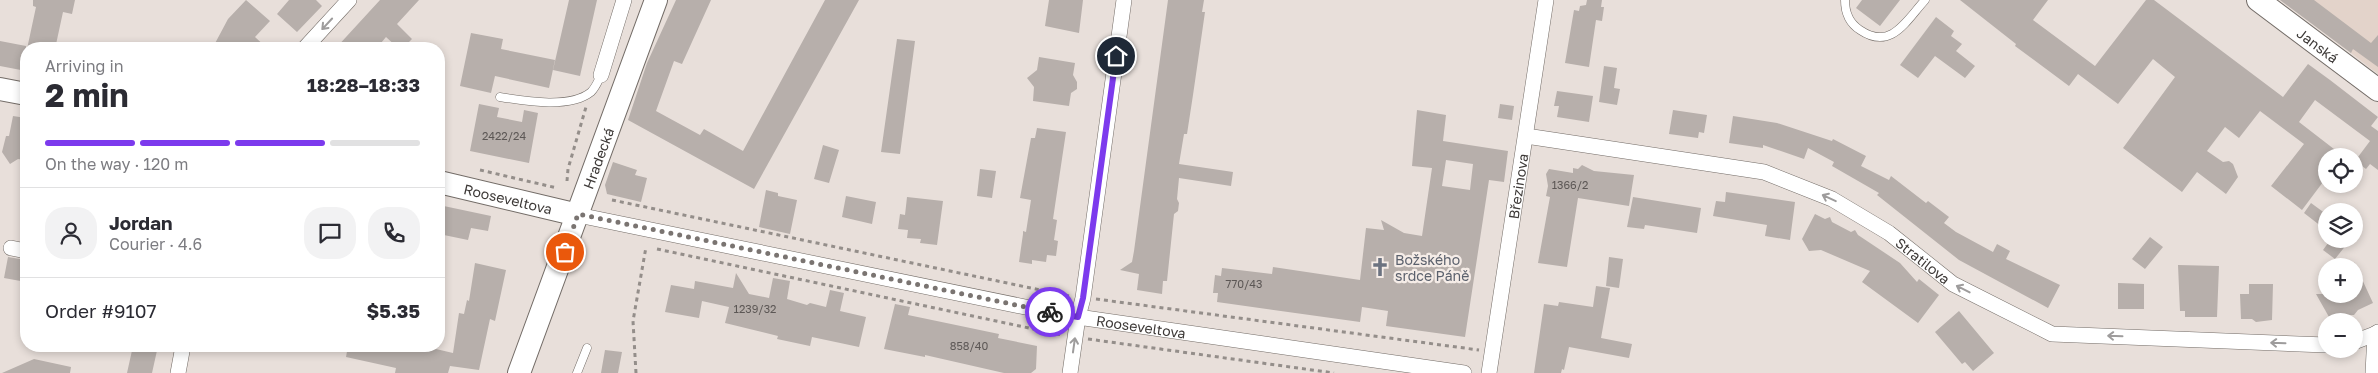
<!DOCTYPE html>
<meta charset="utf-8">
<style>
body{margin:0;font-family:"Golos Text",sans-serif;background:#f2f2f3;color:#2b2b33;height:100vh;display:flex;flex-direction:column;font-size:19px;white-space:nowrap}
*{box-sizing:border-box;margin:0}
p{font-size:16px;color:#7c7c81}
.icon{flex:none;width:28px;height:28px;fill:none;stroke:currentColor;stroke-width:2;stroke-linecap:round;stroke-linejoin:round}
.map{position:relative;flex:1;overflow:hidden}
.drawer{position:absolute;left:20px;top:42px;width:425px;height:310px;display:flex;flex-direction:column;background:#fff;border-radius:20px;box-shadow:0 2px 8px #0003}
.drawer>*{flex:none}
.tools{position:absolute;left:2318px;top:148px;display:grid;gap:10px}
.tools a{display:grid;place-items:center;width:45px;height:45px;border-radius:50%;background:#fff;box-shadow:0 2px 8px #0003;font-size:25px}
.pin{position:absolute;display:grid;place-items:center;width:42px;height:42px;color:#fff;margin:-21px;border:2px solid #fff;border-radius:50%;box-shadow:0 1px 5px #0007}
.courier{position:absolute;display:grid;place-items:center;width:50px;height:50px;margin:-25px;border:4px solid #7c3aed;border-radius:50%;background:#fff;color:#222;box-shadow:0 1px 6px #0007}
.overview em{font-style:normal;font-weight:700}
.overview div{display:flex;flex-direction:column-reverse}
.overview{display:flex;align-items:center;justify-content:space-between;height:85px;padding:0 25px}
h1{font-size:32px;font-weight:700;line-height:38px}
.bar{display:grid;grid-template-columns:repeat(4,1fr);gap:8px 5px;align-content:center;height:60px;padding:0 25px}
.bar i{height:6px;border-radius:4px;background:#e1e1e2}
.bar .active{background:#7c3aed}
.bar p{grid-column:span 4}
.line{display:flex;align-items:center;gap:12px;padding:0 25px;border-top:1px solid #e1e1e2}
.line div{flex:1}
.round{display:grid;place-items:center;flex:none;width:52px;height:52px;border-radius:20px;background:#f2f2f3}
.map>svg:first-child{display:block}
.built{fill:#e3d3ca}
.building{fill:#b7afab;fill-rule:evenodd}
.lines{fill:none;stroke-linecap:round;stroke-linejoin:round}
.lane-casing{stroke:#736c67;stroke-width:9}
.street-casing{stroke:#736c67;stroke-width:16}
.secondary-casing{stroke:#736c67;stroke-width:24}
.path{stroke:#948e8a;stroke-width:3;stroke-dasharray:4 4;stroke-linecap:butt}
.lane{stroke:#fff;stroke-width:8}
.street{stroke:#fff;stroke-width:15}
.secondary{stroke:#fff;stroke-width:22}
.oneway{stroke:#9e9c9c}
.done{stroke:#7a7471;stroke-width:5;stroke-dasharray:0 9}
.route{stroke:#7c3aed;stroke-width:6}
.labels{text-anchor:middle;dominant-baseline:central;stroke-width:4.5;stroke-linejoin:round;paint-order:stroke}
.number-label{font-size:11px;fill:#5c5755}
.street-label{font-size:14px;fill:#3e3a38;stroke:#f5ece7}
.worship-label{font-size:14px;fill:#5b616d;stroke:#f5ece7;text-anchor:start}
</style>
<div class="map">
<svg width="2378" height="373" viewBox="0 0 2378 373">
<rect width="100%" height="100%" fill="#e8dfda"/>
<path class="built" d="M2280,0H2378V74L2351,53Z"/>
<path class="building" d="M33,0H75L72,14L63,12L55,49H27L36,7L33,6Z
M246,0L270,21L255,37L268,49H212L228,19Z
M289,0H316L322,6L297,32L277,14Z
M380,0H419L397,24L412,39L402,49H399L386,37L376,49H335Z
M569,0H597L580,76L553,70Z
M676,0H711L682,64L674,61L656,111L700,135L704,129L743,151L825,0H859L754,189L628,120L647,63Z
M1049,0H1083L1079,33L1045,26Z
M1168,0H1204L1202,12H1205L1193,95L1187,134H1184L1179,164L1233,172L1231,186L1179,178L1177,199L1179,203L1178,211L1174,214L1167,281H1163L1162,294L1137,290L1139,274L1120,270L1132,262L1134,251Z
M1587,0H1602L1601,7H1604L1602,21L1596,20L1589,67L1565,63L1574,10L1579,11L1580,6L1586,5Z
M1862,0H1900L1880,26L1856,8Z
M1960,0H2048L2033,20L2095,66L2146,0H2154L2283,97L2308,64L2330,80L2378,117L2371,126L2378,131V170L2370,164L2366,169L2355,161L2370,141L2315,100L2299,122L2343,156H2326V178L2302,210L2271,186L2304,144L2260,111L2239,138L2225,127L2207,151L2223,162L2229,161L2233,164L2238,177L2226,194L2197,172L2182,192L2123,148L2175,77L2153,59L2118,104L2078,74L2069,86L2015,46L2016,44Z
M2280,0H2314L2371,43L2378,35V67L2353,49L2351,53Z
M1936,17L1954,31L1951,36L1962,44L1956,51L1975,66L1965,78L1935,56L1918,78L1900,65Z
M471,33L503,39L501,49L555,60L549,88L495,76L491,93L460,86Z
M897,39L915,41L900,154L881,152Z
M0,41L26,46V71L0,66Z
M1039,57L1075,63L1073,75L1077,82V89L1071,93L1069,106L1033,101L1034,87L1027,78L1037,70Z
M1604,66L1617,68L1614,88L1620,89L1617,105L1599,102Z
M1557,91L1593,96L1589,122L1557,117L1559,106H1554Z
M479,104L499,108L497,117L522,122L524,110L538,113L529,163L470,151Z
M1500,104L1514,106L1512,120L1498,118Z
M1417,110L1446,115L1443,141L1508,151L1504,182L1489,180L1465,337L1386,326L1388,311L1362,307L1360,322L1217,302L1218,293H1213L1215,275L1221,276L1222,268L1272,274L1273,267L1360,280L1366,228L1384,230L1381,220L1404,233L1422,236L1432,168L1412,166ZM1446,160L1473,164L1470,190L1442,186Z
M1673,110L1707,115L1704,133L1699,132L1698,138L1669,134Z
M13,116L26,118V160L18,159L10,164L2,152L6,136H9Z
M1733,116L1777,123L1832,141L1833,139L1866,156L1861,166L1889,180L1891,176L1926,203L1928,201L1949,217L1944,223L1956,232L1993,252L1997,244L2010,251L2006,259L2060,285L2048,308L1959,260L1877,195L1879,193L1832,166L1834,162L1808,148L1804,159L1763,145V148L1729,143Z
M1037,128L1066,132L1053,219L1057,220L1054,240L1058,241L1056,256L1047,255L1046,262L1032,260V264L1019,262L1023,234V231L1026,232L1031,200L1020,198L1031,138H1035Z
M823,145L839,150L829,183L814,179Z
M613,162L637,170L635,175L647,178L641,202L607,194L605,185Z
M1582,165L1594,171L1634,175L1629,206L1578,198L1567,267L1538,263L1550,197L1546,196L1548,186L1546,174L1549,169L1573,173V168L1578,169Z
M980,169L996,171L992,198L977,196Z
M766,190L778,193V196L797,200L790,234L759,227Z
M1726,192L1795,202L1790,240L1765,236L1767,225L1713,216L1716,201L1725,202Z
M846,196L876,202L872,224L842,217Z
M907,197L943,201L937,245L920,243L921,239L907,238L908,230L898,229L900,214L905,215Z
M1633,197L1701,208L1697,233L1645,225L1644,229L1627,227Z
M2311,203L2326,214V230L2304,213Z
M439,205L491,216L488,231L471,228L468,240L439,234Z
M1815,214L1825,219L1830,217L1832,222L1851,232L1855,230L1858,235L1900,263L1917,282L1919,279L1939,295L1918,323L1862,282L1870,271L1821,250L1809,251L1802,239Z
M2150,237L2163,247L2145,269L2132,259Z
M2331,239H2351L2335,259L2323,250Z
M8,257L26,260V282L4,278Z
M1609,257L1623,259L1619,288L1606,286Z
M2354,262L2373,303L2358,310L2354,315H2348L2337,320L2334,315L2329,317L2316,294H2354Z
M475,263L506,270L495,321L490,319L479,370L450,366L448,373H395L396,368L346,357L348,346H423L453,353L459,313L464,314L467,300L469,301Z
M2178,265L2219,266L2217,317H2185V311H2180Z
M736,273L749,294L769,298L773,278L790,281L787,299L807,305L810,303L826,307L830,290L844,293L840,311L866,317L859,347L812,337L810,346L777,339L778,336L725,323L729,307L702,301L699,318L665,312L671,285L694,289L695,281L733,288Z
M2118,283L2144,284V309H2118Z
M2249,284H2273L2272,320L2256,322L2252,319H2241L2240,294H2249Z
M1596,286L1610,288L1601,338L1632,344L1629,358L1569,347L1564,370L1562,369L1561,373H1534L1544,304L1558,306L1559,302L1593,307Z
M895,304L910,307L908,315L999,334L998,338L1037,346L1036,369L1031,373H1004L925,355V357L884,349Z
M1959,311L1994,353L1973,371L1965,362L1962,364L1935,332Z
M133,346H158L152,373H127Z
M605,350L622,352L618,373H601Z
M34,359L71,367L70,373H2Z"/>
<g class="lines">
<g class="lane-casing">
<path id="lane" d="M1845,0C1845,13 1849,23 1860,30C1891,51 1906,21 1925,0
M500,97C525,101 570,109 591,92C596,87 598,81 601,75
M577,373L587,348"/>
</g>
<g class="street-casing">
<g id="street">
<path d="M304,49L349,0"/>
<path d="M601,75L624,0"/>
<path id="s1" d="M1526,136L1764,172L1832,199L1889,233L1953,284L2052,334L2326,345"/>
<path id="s2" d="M578,215L1064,315L1464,373"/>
<path d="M11,248L26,251"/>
<path d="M2354,342L2375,334"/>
<path d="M178,373L183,346"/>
<path d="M1070,373L1078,317L1083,298L1124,0"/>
<path id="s3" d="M1489,373L1546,0"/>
<path d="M2373,373L2375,334L2378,332"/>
</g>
</g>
<g class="secondary-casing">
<g id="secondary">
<path id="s4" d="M2258,0L2378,90"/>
<path d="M0,89L26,94"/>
<path id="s5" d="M439,182L578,215"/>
<path id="s6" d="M519,373L656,0"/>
</g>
</g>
<path class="path" d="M480,170L557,188
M567,181L568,169L586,107
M612,200L1069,296
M657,249L1062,335
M1096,299L1479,350
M1088,339L1334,373
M636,373L633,321L646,247"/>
<use href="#lane" class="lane"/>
<use href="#street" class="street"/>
<use href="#secondary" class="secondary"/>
</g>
<defs><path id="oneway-shaft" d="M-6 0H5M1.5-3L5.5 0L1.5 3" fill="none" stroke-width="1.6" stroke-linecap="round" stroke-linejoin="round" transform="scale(1.25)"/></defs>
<g class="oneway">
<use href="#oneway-shaft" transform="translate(327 24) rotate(133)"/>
<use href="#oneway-shaft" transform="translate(1829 198) rotate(-155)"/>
<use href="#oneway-shaft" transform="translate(1963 289) rotate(-153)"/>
<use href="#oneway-shaft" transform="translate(2115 336) rotate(-178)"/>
<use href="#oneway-shaft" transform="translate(2278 343) rotate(-178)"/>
<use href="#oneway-shaft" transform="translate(1074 345) rotate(-82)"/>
</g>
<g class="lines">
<path class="done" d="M565,252L578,214L1050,312"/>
<path class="route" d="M1050,312L1078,317L1083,298L1116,56"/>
</g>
<defs>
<g id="church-bare" transform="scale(1.5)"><path d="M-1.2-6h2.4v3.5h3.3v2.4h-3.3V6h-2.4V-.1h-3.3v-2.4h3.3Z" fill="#6b7280" stroke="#f5ece7" stroke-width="2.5" paint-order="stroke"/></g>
</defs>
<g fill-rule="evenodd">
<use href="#church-bare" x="1380" y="267"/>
</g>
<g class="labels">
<g class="number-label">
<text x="504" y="135">2422/24</text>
<text x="1570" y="184">1366/2</text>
<text x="1244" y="283">770/43</text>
<text x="755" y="308">1239/32</text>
<text x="969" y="345">858/40</text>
</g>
<g class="street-label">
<text stroke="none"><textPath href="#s4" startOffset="75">Janská</textPath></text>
<text stroke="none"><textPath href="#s6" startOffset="229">Hradecká</textPath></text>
<text stroke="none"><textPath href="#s3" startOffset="189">Březinova</textPath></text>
<text stroke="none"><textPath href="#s5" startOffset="71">Rooseveltova</textPath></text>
<text stroke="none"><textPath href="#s1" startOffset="424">Stratilova</textPath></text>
<text stroke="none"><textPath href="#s2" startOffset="574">Rooseveltova</textPath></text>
</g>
<g class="worship-label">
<text x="1395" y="259">Božského<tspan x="1395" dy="16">srdce Páně</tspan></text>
</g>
</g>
</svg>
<div class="tools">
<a><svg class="icon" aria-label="locate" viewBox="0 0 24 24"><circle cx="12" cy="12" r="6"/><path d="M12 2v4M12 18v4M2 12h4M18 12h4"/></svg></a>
<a><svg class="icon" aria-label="layers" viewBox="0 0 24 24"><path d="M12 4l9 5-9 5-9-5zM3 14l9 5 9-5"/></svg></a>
<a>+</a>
<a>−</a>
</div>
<div class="pin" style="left:565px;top:252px;background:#ea580c"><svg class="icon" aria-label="bag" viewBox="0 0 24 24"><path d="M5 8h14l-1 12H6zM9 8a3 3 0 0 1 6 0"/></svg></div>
<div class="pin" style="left:1116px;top:56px;background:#1f2937"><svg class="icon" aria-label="home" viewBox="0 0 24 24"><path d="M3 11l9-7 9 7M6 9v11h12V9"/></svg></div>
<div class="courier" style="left:1050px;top:312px"><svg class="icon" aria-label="bike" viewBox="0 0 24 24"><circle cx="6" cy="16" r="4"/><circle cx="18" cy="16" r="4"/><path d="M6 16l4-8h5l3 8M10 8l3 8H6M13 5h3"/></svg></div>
<section class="drawer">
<div class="overview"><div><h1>2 min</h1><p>Arriving in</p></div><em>18:28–18:33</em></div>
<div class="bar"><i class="active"></i><i class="active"></i><i class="active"></i><i></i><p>On the way · 120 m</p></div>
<div class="line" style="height:90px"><a class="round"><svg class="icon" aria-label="person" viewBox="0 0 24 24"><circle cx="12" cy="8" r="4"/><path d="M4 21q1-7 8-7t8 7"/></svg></a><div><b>Jordan</b><p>Courier · 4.6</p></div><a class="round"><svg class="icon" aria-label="chat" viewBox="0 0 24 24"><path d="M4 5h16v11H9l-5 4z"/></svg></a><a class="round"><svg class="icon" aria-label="phone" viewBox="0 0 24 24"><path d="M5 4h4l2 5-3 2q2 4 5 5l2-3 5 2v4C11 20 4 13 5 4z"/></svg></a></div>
<div class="line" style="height:65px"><div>Order #9107</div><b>$5.35</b></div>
</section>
</div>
